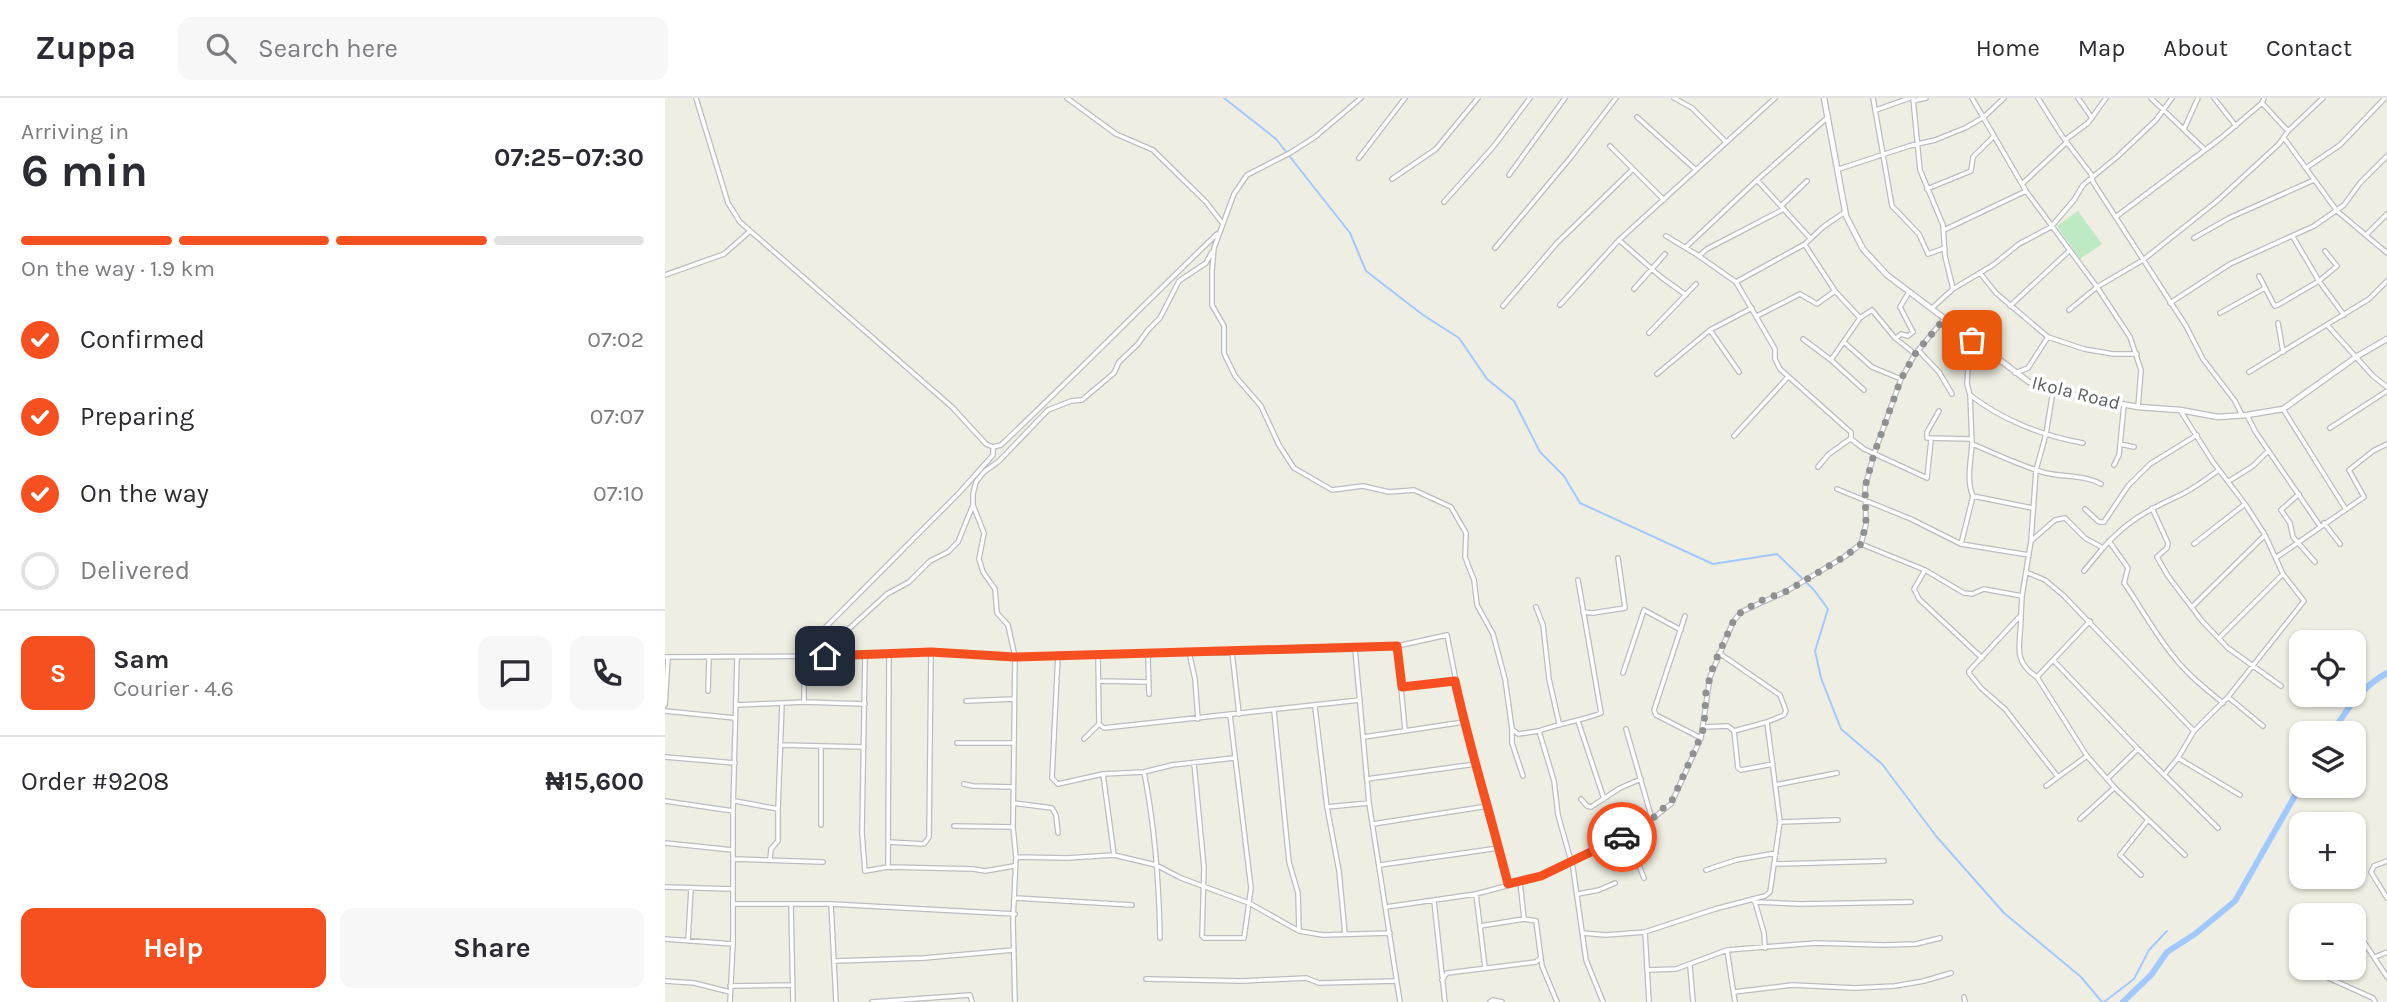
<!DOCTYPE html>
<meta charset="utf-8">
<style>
body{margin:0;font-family:Karla,sans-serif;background:#f7f7f7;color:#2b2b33;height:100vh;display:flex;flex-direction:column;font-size:26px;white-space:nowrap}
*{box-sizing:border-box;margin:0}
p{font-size:23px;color:#7c7c81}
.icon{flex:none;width:38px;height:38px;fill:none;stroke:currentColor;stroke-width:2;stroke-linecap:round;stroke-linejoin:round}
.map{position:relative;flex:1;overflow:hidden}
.details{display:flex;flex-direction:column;background:#fff;width:665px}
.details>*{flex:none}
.controls{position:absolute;left:1624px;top:532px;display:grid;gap:14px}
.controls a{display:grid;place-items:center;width:77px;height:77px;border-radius:14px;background:#fff;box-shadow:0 2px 5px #0004;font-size:35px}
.pin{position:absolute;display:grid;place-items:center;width:60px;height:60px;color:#fff;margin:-30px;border-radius:14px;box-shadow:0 4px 10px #0006}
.courier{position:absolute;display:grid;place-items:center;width:70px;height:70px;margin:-35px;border:5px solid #f75020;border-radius:50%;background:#fff;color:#222;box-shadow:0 2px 9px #0007}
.summary em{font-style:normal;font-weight:700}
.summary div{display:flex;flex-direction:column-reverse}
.summary{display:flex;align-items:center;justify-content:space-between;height:119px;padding:0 21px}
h1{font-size:46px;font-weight:700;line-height:52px}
.bar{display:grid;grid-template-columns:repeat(4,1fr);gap:10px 7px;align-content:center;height:84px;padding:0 21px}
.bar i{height:9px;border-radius:5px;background:#e1e1e2}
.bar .active{background:#f75020}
.bar p{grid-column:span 4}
.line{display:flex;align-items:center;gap:18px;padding:0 21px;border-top:2px solid #e1e1e2}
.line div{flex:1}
.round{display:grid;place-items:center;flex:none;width:74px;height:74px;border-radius:14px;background:#f7f7f7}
ol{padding:0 21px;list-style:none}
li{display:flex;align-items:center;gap:21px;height:77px}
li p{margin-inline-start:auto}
li .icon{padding:7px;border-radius:50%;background:#f75020;color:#fff;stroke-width:4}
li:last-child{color:#7c7c81}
li i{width:38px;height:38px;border:4px solid #e1e1e2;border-radius:50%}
.action{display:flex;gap:14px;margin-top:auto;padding:14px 21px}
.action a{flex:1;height:80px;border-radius:14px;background:#f75020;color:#fff;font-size:28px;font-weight:700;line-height:80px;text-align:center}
.action a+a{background:#f7f7f7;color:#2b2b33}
header{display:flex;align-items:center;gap:42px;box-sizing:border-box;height:98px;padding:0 35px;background:#fff;border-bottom:2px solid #e1e1e2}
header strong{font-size:33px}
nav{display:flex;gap:38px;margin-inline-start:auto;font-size:24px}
.search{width:490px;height:63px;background:#f7f7f7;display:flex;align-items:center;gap:18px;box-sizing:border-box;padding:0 24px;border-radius:14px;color:#7c7c81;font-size:26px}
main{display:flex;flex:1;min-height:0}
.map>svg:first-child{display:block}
.green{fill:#bde9c3}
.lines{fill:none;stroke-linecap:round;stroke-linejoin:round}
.stream{stroke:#a2c9ff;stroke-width:2}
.river{stroke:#a2c9ff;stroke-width:6}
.minor-casing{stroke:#babcc2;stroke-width:6}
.tertiary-casing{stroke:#babcc2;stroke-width:7}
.minor{stroke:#fff;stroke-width:3.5}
.tertiary{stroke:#fff;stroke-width:4.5}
.done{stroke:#8f9090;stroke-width:7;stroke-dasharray:0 12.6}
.route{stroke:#f75020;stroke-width:9}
.labels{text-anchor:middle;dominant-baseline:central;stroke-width:7;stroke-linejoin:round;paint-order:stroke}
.street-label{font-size:19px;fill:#5b5e64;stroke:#fff}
</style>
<header>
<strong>Zuppa</strong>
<div class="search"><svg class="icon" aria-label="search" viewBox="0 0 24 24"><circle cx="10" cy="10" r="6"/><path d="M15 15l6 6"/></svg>Search here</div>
<nav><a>Home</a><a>Map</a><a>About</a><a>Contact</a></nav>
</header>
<main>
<section class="details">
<div class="summary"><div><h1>6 min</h1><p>Arriving in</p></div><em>07:25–07:30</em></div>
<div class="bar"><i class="active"></i><i class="active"></i><i class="active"></i><i></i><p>On the way · 1.9 km</p></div>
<ol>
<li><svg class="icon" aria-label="check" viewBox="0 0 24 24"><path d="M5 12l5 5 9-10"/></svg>Confirmed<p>07:02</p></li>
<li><svg class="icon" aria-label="check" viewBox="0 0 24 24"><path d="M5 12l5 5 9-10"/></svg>Preparing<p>07:07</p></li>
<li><svg class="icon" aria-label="check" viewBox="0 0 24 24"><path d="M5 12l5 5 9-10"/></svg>On the way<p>07:10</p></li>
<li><i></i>Delivered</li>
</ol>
<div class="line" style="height:126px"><b class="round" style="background:#f75020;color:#fff">S</b><div><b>Sam</b><p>Courier · 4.6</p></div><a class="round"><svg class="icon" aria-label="chat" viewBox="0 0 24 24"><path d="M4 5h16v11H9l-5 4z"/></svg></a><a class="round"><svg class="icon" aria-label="phone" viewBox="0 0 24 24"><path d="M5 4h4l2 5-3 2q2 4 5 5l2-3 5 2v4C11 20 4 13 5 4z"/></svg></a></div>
<div class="line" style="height:91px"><div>Order #9208</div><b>₦15,600</b></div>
<div class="action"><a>Help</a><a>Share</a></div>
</section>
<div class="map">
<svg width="1722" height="904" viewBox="0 0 1722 904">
<rect width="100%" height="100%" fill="#efeee2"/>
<path class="green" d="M1413,113L1437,146L1415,161L1392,128Z"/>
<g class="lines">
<path class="stream" d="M559,0L611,41L685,135L701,173L758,217L794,240L822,281L849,303L875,354L899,378L915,405L1048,466L1112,456L1149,492L1163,511L1150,553L1156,580L1176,631L1217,666L1271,738L1339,815L1416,879L1437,904
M1439,904L1469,881L1484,852L1502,833"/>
<path class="river" d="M1667,635C1682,611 1696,589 1722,575
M1458,904L1486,877L1502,854L1530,836L1570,803L1636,687"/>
<g class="minor-casing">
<path id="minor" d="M31,0L63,105L75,124L287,309L321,346L328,349L336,347C409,278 479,206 552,136
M402,0L451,36L488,52L541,104L558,126
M696,0L650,39L625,55L582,77L569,96L549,150L547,173V207L559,228V255L570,278L596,308L614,347L629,370L667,392L698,388L724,394L749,392L786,409L801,435L800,459L809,482L812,507L828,536L840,581L847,631L853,636L874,633L889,683L893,717L908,770L921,862L938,904
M1009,0L1027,10L1061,44
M1208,0L1227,108L1254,136L1263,156L1280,150
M1248,0L1255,72L1278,127L1280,158L1288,191
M1307,0L1361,93L1432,189L1465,239L1476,272L1473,309
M1373,0L1397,38L1426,76L1428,84L1521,228L1538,261L1570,303L1577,317
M1413,0L1427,20
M1486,0L1539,51
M1549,0L1571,28
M1248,3L1261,0
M1597,5L1623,33
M1211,12L1245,0
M972,19L1031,72
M1519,31L1533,0
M1619,40L1672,113L1722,155
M1400,42L1423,25L1441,0
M945,48L999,102
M694,60L740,0
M1641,70L1675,47L1720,0
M1174,71L1244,48L1270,42L1300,30L1319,19L1339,0
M844,77L900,0
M727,81L771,51L813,0
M1092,82L1145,140
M1357,86L1402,44
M1262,91L1306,73L1308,59L1328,39
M779,104L829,48L865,0
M1116,108L1142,83
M1452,118L1556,40L1597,5L1599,0
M1279,132L1361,93
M1701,137L1722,116
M1001,138L1031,156L1071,184L1110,251V261L1115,271L1181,330L1186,334V341L1199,351L1262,380L1266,342
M1628,139L1654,183L1679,217
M1529,140L1564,120L1649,82
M954,142L996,179L1021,197
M1140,147L1170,193L1195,220
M1021,149L1092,82L1163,19
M830,150L906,59L951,0
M1035,157L1042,151L1119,111
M1315,175L1331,195L1383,239L1419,251L1448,256H1472
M0,177L59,156L84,134
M1594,178L1608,205L1610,208L1613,207L1654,183L1672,168L1660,153
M1071,184L1140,146L1158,129L1180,114
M969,191L1000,156
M1505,205L1565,166L1649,128L1679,107L1695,85L1722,58
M895,207L954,142L1110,0
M838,208L892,145L968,71
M1345,208L1404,153
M1267,210L1288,191L1328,167L1354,146L1386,129L1409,102L1418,87L1452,59L1491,22L1507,0
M1404,212L1432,189L1478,162L1552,103L1614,46L1623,33L1658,0
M1555,215L1600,190
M1092,218L1135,196L1152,206L1170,193
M1613,225L1618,254
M1663,228L1708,278L1722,289
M1045,232L1074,274
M984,235L1031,186
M1231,240L1236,236L1243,238L1248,234L1235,209L1244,194
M1138,241L1166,262L1199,292
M1307,242L1304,253L1302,286L1305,297L1307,346C1332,356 1355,368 1381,375C1398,379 1420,377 1436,386
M1180,245L1207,269L1236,281
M1253,252L1274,274L1287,296
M1166,262L1195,220L1207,212L1230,240L1250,256
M1584,274L1704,201L1722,183
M1350,275L1363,270L1383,239
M992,276L1045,232L1087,210
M1388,293L1381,336L1371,372L1366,443L1357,498L1356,517L1304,573V575L1316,590L1340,611L1393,679L1422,658
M1305,297C1337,322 1378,338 1418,345
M1618,311L1680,410
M1274,313L1262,334V340L1306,341
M1582,317L1590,333L1655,428
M1665,330L1722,293
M1069,338L1123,279
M1455,346L1469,349
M1449,367L1454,357L1459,307
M1153,369L1164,356L1185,341
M1564,383L1588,368L1603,353
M1172,391L1246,421L1296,446L1364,457
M1634,396L1616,412L1625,425L1628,439L1650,464
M1308,398L1367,410
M1487,410L1503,445L1502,450L1492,459L1503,478L1537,523L1563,550L1616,588
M1420,411L1434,424H1439L1463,388L1485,366L1532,337
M1659,425L1675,446
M1366,443L1390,422L1400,420L1420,440L1438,450C1461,424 1481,413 1511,399C1526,393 1541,381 1554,372
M1444,443L1463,470L1459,485C1476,509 1490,536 1509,559C1523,577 1541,591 1558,605
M1196,446L1260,472L1299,495L1307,496L1319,491L1357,498
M1296,446L1308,398C1301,383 1306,362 1307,346
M1529,446L1580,406
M1612,459L1699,399L1684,372L1708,353L1722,346
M1260,472L1249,491L1254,501L1317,560
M1419,473L1438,450
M1361,474L1380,482L1398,497L1529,633
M871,509L878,527L884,581L894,625
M1527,509L1600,437
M918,514L928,515L960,510L953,460
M1020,518L989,612L991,617L1036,640
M1356,519C1356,544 1346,563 1372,579L1422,658L1450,690L1520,757
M1554,540L1618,476
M732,548L740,632
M690,551L704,705L735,904
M524,554L530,581L533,621
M567,554L574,616
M393,556L387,680L393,686L438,676L479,674L507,667L569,660
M483,556L484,596
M433,557L434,626L439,630L695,602
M132,558L294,395L328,357V349
M200,558L197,735L200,773L223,769L308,771L320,773L349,768
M0,559L200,558L266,554L350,559L690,551L732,548L782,537L799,624L824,708L843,786
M1389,563L1473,651L1553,730
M958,575L979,512L1016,532
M1372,579L1425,523
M434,583L484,584
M737,589L790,583
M43,593L44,559
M1563,599L1598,628
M301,603L349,601
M139,604L200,606
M0,607L3,560
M72,607L139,604V558L144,553L167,544L176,538L222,496L244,484L265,463L283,454L293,444L308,407
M650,609L662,709L674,773L680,836
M0,613L70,620
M609,613L624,764L633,795L634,833
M913,623L939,701
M1039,629L1063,628L1069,633L1102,624
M847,631V645L858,678
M961,631L987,721
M874,633C895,625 916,623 936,615L913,482
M1069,633L1073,670L1076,672L1108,666
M699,639L799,624
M419,641L434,626
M292,645H348
M116,647L199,649
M0,659L70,665
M1513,660L1575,697
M529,665L539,770L537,838L539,840H579L586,790L565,617
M479,674C490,729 494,784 495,840
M438,676L449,757
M1499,677L1513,660L1529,633L1563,599L1639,503L1618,476L1600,437L1580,406L1548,364L1515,312
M702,681L811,666
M1442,681L1473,651
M299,686L308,688L348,689
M1110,687L1172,675
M1381,688L1393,679
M916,701L922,708L926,709L955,690L976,681
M0,703L68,713
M70,703L113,711L117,606
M348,705L387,710L391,717L393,735
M662,709L704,705
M1415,721L1449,690
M1115,724L1173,722
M708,726L823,708
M156,727V648
M289,728L348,729
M962,737L979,780
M223,744L259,746L264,739L266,554
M0,745L68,752
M351,759L402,760L449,757L491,767L516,780L584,805L634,833L658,837L725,835
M68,761L158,764
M105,761L106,751L113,743V711
M1722,763L1709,768L1706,774L1722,800
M1109,766L1219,763
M715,767L834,750
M223,768L224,557
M1041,772L1071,762L1111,755
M1476,777L1455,757L1483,722
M855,783L859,821
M0,789L68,791
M811,796L820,869
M913,796L934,792L950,785
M350,800L467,807
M1087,801L1090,804L1135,806L1246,804
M769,803L780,904
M1090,804L1099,835L1100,850
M69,806H166L350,816
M126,806L128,904
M166,806L171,904
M721,809L811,796L871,780L962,736L987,721L1006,706L1036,640L1045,579L1068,524L1076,514L1122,493L1179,459L1196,446L1201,426L1200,389L1209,356L1236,281L1250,256L1280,220
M815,828L859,821L871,823L877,868L892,904
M1689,829L1722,879
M980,834L984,904
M917,835L941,837L980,834L1050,811L1100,798L1105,794L1115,724L1102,624L1119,617L1121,613L1115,597L1054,555
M0,841L68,846
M23,843L26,790
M1062,852L1070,904
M1710,859L1722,854
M170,863L259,860L349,852
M1025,868L1028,904
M982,872L1011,871L1062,852L1151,845L1219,847L1251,846L1275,840
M1659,878L1708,900L1710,904
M481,881L577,883L641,880L654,885L731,883
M777,882L782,875L871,864L876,859
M0,883L29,885L65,894
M65,888L127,887
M1069,894L1127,887L1190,890L1230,888L1259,883L1286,875
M1299,899L1300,904
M65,904L68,846V713L72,560
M207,904L305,897L307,904
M350,904L348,823L351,759L348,729L350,559L343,527L332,515L330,491L318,474L314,461L319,435L308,407V396L311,384L319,374L334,363L383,312L406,303L417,302L449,275L454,264L473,246L483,232L495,220L514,183L541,165L547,154
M825,904L828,902L837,904"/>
</g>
<g class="tertiary-casing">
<path id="tertiary" d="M1159,0L1181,118L1198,151L1222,177L1364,284L1388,293L1473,309L1515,312L1553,319L1582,317L1618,311L1691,259L1722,241"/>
</g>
<use href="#minor" class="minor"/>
<use href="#tertiary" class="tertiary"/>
</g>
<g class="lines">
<path class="done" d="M957,739L988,720L1008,701L1035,640L1039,629L1041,593L1049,566L1068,524L1076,514L1095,503L1122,493L1179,459L1196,446L1201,426L1200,389L1209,356L1236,281L1250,256L1280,220L1307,242"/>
<path class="route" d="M160,558L266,554L349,559L732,548L737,589L790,583C805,652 826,718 843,786L876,778L957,739"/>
</g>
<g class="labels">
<g class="street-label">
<text transform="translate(1411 295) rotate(14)">Ikola Road</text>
</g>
</g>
</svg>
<div class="controls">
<a><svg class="icon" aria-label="locate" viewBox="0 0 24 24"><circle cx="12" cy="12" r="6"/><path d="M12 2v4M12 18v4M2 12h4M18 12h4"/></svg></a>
<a><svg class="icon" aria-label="layers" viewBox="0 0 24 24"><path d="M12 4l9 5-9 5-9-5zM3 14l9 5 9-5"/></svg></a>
<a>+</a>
<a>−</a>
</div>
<div class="pin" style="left:1307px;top:242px;background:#ea580c"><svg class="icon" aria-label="bag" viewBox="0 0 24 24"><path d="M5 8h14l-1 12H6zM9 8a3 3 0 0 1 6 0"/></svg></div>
<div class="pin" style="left:160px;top:558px;background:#1f2937"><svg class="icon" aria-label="home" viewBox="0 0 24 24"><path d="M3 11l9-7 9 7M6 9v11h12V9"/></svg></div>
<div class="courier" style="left:957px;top:739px"><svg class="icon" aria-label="car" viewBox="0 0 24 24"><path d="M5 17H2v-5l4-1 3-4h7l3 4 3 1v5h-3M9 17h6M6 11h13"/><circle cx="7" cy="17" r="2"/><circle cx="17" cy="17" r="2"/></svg></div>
</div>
</main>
